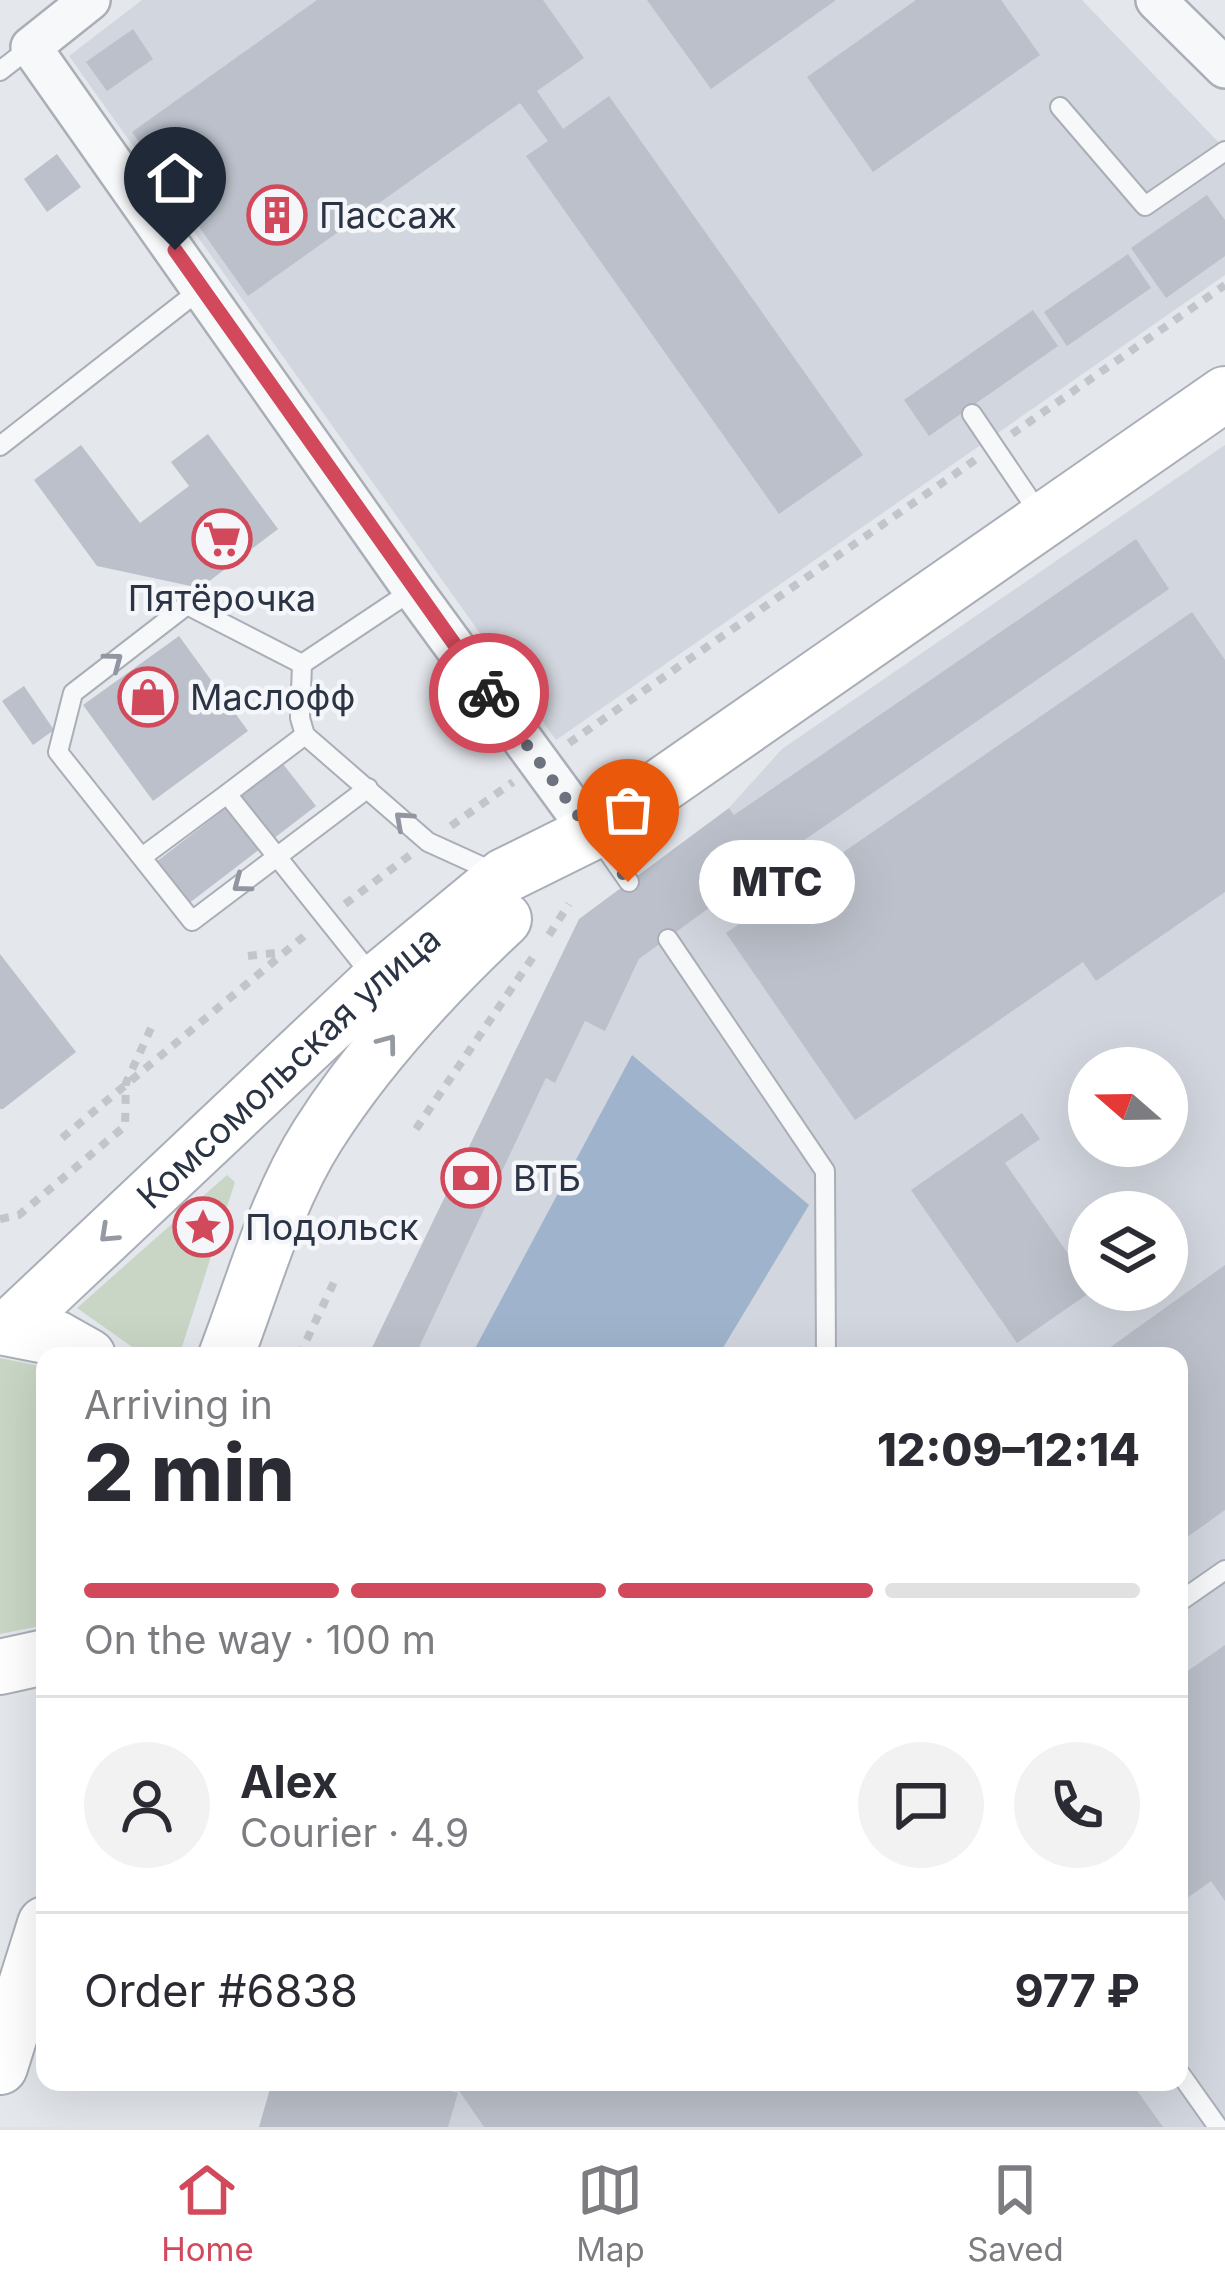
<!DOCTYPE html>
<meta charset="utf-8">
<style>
body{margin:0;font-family:Inter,sans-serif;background:#f2f2f3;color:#2b2b33;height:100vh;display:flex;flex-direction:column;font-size:45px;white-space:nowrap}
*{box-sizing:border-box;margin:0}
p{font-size:39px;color:#7c7c81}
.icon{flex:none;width:66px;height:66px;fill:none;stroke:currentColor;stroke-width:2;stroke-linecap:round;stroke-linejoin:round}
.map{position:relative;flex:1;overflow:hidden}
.details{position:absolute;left:36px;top:1347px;width:1152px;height:744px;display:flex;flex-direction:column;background:#fff;border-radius:24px;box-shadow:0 12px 48px #0002}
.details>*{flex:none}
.needle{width:78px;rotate:290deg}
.buttons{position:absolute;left:1068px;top:1047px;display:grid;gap:24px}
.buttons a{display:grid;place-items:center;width:120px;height:120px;border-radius:50%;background:#fff;box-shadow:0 12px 48px #0002;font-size:60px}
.pin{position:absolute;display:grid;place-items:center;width:102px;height:102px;color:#fff;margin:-123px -51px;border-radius:50% 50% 50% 0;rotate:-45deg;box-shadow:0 0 12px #0007}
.pin .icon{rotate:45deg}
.courier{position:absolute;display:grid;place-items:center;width:120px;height:120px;margin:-60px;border:9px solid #d1495b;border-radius:50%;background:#fff;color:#222;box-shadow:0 3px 15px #0007}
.bubble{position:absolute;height:84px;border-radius:42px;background:#fff;box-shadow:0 12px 48px #0002;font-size:39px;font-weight:800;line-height:84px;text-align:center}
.headline em{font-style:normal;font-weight:800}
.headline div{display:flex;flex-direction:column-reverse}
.headline{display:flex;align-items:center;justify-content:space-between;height:204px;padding:0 48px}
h1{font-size:78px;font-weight:800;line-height:90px}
.bar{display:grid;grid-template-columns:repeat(4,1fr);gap:18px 12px;align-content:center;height:144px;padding:0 48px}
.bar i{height:15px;border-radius:9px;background:#e1e1e2}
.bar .selected{background:#d1495b}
.bar p{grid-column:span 4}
.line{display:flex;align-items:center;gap:30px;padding:0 48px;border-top:3px solid #e1e1e2}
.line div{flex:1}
.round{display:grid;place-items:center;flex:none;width:126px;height:126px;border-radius:63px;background:#f2f2f3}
.tabs{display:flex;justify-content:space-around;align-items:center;height:168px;border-top:3px solid #e1e1e2;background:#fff;font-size:33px;color:#7c7c81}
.tabs a{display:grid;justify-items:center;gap:6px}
.tabs .selected{color:#d1495b}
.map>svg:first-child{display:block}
.built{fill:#d2d6de;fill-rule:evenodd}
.green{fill:#c9d6c5}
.water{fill:#9fb4cc}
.building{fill:#bbc0ca}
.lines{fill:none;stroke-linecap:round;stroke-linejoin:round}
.lane-casing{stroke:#a9aeb7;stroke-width:22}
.street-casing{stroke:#a9aeb7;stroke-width:44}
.secondary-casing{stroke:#a9aeb7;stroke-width:58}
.path{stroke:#c2c5cb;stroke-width:8;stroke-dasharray:9 9;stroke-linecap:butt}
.lane{stroke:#f7f8fa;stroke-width:18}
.street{stroke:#f7f8fa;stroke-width:39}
.secondary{stroke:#fff;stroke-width:54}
.oneway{stroke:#9196a0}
.oneway2{stroke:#959aa2}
.done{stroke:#6c737f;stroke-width:12;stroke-dasharray:0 21.6}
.route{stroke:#d1495b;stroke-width:15}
.labels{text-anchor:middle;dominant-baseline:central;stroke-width:9;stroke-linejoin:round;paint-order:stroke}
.poi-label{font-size:36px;fill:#2b3445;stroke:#f4f6f9;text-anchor:start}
.street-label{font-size:36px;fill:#2b3445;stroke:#f4f6f9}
</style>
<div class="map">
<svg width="1225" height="2127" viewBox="0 0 1225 2127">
<rect width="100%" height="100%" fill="#e4e7ec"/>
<path class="built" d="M142,0H1082L1225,149V275L556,740L69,56Z
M1225,445V2127H448L419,2082H1179V1356H415L546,1078L555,1082L585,1021L605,1030L639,959L767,865L729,808L782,749ZM1089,1068H1167V1146H1089ZM1089,1212H1167V1290H1089Z"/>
<path class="green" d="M227,1175L235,1182L180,1353L145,1356L77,1308Z
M0,1358L45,1367V1625L0,1634Z"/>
<path class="water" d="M632,1055L809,1205L718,1356H471Z"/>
<path class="building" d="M317,0H543L584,58L537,91L563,129L609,96L863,455L779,514L526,156L548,141L520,103L248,296L132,132Z
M647,0H836L711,89Z
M916,0H1001L1040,55L873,172L807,77Z
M133,29L153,59L107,91L86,62Z
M57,154L81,187L47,212L24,179Z
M1207,195L1225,220V256L1166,298L1131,248Z
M1128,254L1151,288L1067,346L1044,312Z
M1033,310L1058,346L929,436L904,400Z
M208,434L278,529L200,588L97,566L34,480L81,445L140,523L189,486L171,462Z
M1136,539L1169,589L768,865L639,959L605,1031L585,1021L555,1083L546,1078L415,1356H368L579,919L729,808L734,815Z
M1192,612L1225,660V892L1096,981L1083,962L855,1120L726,933Z
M179,636L248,731L153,801L83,705Z
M24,686L54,730L33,745L2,701Z
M283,764L316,806L188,904L156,862Z
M0,954L76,1052L3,1109H0Z
M1022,1113L1040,1139L1005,1163L1089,1284V1293L1017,1343L911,1190Z
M1225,1265V1510L1179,1543V1356H1098Z
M1225,1645V1901L1211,1881L1179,1904V1677Z
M272,2082H419L458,2093L448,2127H259Z
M453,2082H1131L1163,2127H484Z"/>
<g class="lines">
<g class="lane-casing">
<path id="lane" d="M0,71L31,47
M1060,107L1145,206L1225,151
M972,414L1041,516
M0,446L201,289
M302,664L187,605L73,693L58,752L192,921L368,788
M302,664L300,718L305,735L428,842L494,872
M302,664L413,590
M305,735L227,794L373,977
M597,836L629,882
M142,857L227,794
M668,939L825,1171L826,1356
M1179,1602L1225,1570
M1179,2072L1218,2127"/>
</g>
<g class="street-casing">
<path id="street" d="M90,0L31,47L413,590L591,833
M1156,0L1225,68"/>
</g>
<g class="secondary-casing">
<g id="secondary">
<path d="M0,1327L56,1338L88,1356"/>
<path id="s1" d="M10,1327L377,981L504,876L599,829L1225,394"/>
<path d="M226,1356C254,1283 276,1201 318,1135C368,1056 437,982 504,919"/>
<path d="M0,1667L45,1657"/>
<path d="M0,2067L45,1924"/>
</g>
</g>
<path class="path" d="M1012,434L1225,285
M569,743L975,460
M451,826L513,782
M345,904L410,855
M549,935L569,904
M248,956L283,952
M416,1129L533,957
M62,1138L309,932
M0,1219L19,1215L125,1126L126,1083L151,1028
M299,1356L335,1280"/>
<use href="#lane" class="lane"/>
<use href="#street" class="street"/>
<use href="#secondary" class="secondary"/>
</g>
<defs><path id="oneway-chevron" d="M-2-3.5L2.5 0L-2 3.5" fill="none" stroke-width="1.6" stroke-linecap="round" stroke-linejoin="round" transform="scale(3)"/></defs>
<g class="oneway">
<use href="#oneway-chevron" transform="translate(114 661) rotate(-37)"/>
<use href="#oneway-chevron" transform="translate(403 820) rotate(-138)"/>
<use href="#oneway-chevron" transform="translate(241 884) rotate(143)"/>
</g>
<g class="oneway2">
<use href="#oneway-chevron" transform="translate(388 1043) rotate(-53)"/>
<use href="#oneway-chevron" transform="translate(108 1234) rotate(137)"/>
</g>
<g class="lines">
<path class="done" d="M489,693L591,833L599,829L595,832L628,882"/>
<path class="route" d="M175,250L489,693"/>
</g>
<defs>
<g id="building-ring" transform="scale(3)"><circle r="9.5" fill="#f4f6f9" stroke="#d1495b" stroke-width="1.5"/><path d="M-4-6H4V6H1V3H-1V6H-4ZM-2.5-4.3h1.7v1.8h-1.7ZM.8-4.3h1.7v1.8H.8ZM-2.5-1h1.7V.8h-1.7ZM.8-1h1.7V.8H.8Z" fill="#d1495b"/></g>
<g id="supermarket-ring" transform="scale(3)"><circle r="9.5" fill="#f4f6f9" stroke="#d1495b" stroke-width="1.5"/><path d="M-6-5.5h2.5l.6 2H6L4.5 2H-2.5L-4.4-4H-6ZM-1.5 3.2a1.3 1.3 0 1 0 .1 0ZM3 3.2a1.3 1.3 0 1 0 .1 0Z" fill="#d1495b"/></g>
<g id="shop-ring" transform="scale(3)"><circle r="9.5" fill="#f4f6f9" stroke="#d1495b" stroke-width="1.5"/><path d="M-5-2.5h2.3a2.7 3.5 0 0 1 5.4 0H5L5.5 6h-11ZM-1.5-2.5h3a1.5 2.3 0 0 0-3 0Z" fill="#d1495b"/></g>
<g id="bank-ring" transform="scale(3)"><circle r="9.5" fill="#f4f6f9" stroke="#d1495b" stroke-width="1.5"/><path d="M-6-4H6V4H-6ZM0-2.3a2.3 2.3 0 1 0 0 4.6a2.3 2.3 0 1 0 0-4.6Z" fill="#d1495b"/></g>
<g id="sight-ring" transform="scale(3)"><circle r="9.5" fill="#f4f6f9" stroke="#d1495b" stroke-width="1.5"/><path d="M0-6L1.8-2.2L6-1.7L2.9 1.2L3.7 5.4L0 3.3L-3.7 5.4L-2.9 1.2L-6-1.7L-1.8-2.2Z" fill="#d1495b"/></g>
</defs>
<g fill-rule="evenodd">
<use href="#building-ring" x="277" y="215"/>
<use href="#supermarket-ring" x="222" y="539"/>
<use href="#shop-ring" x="148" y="697"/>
<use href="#bank-ring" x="471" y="1178"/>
<use href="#sight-ring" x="203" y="1227"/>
</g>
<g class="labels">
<g class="poi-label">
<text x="319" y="215">Пассаж</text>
<text x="222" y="598" text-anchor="middle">Пятёрочка</text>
<text x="190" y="697">Маслофф</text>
<text x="513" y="1178">ВТБ</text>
<text x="245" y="1227">Подольск</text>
</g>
<g class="street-label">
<text stroke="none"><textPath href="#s1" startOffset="381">Комсомольская улица</textPath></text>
</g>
</g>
</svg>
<div class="buttons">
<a><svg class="needle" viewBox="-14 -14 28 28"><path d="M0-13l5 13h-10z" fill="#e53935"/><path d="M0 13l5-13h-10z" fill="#7c7c81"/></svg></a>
<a><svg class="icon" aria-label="layers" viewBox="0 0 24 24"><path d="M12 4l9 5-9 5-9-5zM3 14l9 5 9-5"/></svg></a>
</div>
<div class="pin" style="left:628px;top:882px;background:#ea580c"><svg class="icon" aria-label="bag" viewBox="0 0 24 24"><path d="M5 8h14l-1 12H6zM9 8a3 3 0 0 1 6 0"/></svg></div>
<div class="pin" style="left:175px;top:250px;background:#1f2937"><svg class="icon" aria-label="home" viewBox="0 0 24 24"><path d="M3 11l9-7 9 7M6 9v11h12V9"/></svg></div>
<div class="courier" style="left:489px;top:693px"><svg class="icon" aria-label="bike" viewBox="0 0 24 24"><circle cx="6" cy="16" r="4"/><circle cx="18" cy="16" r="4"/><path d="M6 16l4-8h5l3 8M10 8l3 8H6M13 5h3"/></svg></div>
<div class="bubble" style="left:699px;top:840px;width:156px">МТС</div>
<section class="details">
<div class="headline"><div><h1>2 min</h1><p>Arriving in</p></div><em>12:09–12:14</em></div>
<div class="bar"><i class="selected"></i><i class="selected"></i><i class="selected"></i><i></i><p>On the way · 100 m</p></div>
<div class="line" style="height:216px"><a class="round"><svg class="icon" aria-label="person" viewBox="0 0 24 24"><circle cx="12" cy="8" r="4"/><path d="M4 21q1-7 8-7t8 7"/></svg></a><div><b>Alex</b><p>Courier · 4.9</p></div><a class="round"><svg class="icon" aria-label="chat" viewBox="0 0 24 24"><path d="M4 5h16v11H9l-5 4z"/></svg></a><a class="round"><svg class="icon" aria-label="phone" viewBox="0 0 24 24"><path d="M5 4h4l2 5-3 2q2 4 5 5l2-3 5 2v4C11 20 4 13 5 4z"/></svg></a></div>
<div class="line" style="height:156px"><div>Order #6838</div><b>977 ₽</b></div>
</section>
</div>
<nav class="tabs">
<a class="selected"><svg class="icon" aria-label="home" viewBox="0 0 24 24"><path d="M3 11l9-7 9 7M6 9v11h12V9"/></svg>Home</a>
<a><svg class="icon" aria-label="map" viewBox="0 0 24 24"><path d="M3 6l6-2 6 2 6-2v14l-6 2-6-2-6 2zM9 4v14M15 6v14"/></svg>Map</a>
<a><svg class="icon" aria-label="saved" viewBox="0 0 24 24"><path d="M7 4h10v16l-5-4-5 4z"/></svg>Saved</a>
</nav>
